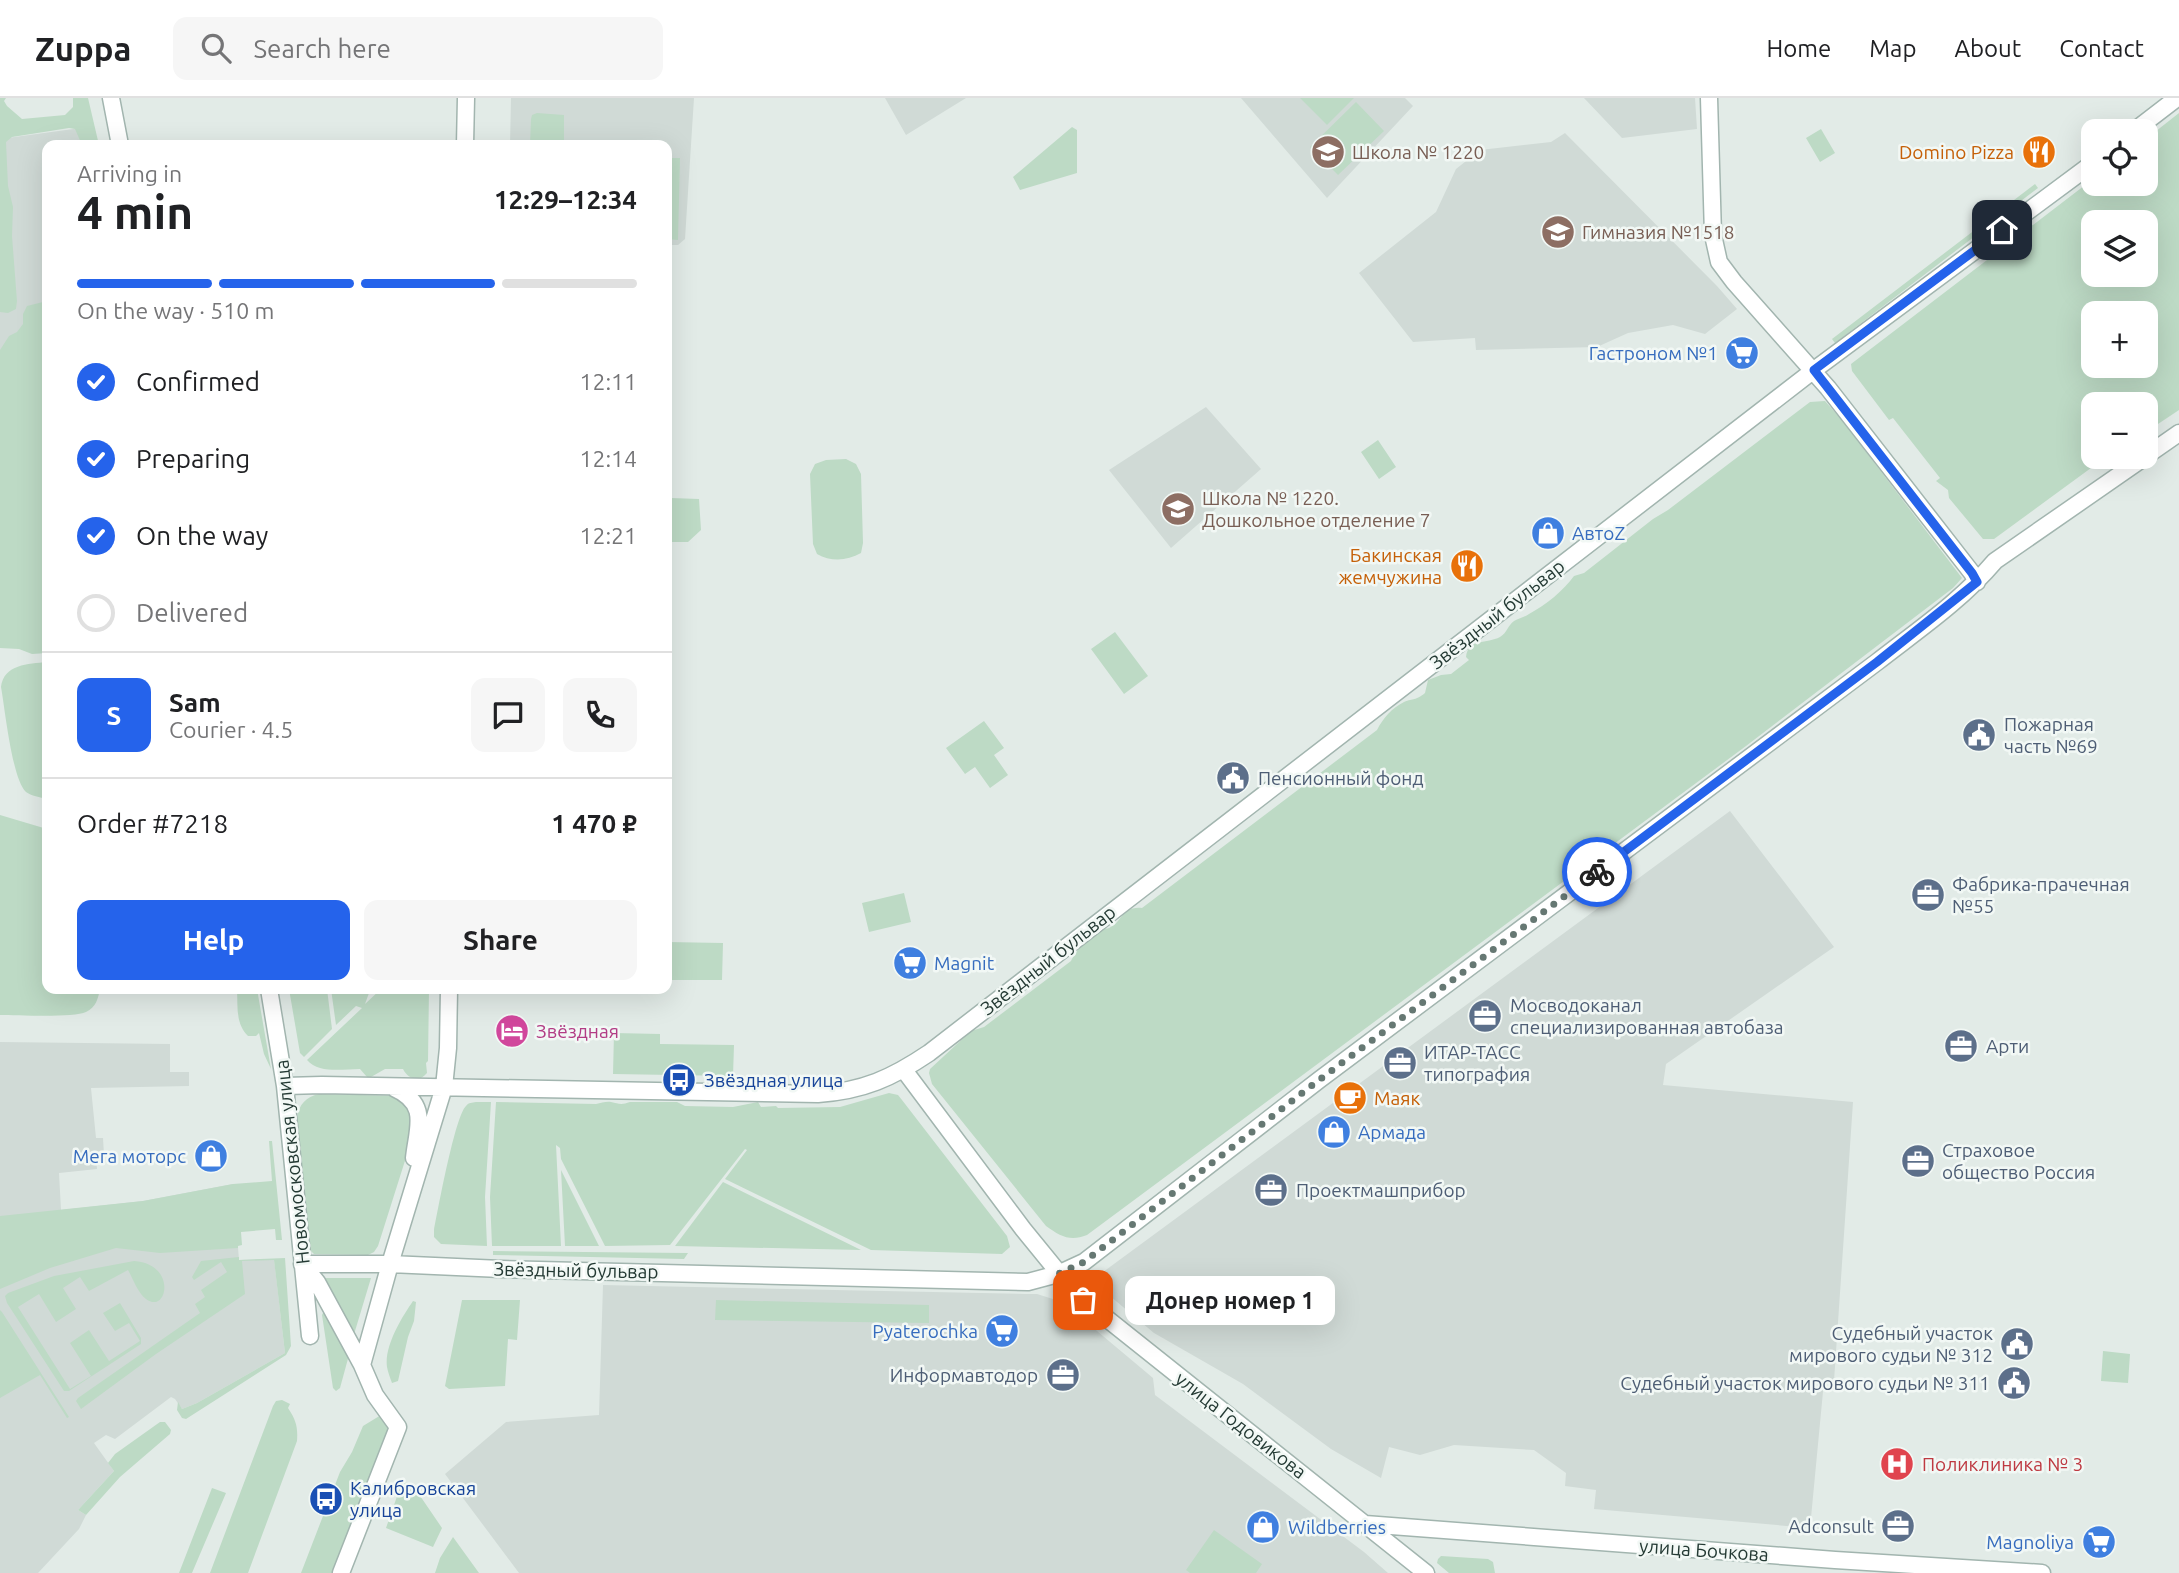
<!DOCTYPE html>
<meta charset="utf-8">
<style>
body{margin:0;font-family:Ubuntu,sans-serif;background:#f6f6f6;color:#202124;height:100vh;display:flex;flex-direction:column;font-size:26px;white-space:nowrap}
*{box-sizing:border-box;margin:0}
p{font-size:23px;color:#757577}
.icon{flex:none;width:38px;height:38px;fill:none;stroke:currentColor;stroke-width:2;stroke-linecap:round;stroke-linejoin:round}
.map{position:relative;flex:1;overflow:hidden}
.sheet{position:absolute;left:42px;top:42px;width:630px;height:854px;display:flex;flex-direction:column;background:#fff;border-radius:14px;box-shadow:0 7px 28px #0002}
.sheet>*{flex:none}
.fabs{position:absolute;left:2081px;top:21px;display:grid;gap:14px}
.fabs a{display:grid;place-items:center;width:77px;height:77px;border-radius:14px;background:#fff;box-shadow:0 7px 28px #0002;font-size:35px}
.pin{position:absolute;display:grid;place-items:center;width:60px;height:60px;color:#fff;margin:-30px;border-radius:14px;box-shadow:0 4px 10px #0006}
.courier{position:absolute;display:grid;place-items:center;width:70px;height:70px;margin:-35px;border:5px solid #2563eb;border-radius:50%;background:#fff;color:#222;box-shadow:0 2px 9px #0007}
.bubble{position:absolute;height:49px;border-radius:14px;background:#fff;box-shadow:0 7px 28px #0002;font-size:23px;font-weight:600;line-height:49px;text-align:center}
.summary em{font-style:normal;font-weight:600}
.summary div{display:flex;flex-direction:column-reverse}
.summary{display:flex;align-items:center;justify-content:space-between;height:119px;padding:0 35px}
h1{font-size:46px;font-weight:600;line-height:52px}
.bar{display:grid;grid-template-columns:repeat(4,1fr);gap:10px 7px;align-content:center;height:84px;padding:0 35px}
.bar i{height:9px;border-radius:5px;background:#e0e0e0}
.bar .on{background:#2563eb}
.bar p{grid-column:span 4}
.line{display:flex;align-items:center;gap:18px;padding:0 35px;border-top:2px solid #e0e0e0}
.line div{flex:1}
.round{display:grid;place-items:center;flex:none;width:74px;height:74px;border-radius:14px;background:#f6f6f6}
ol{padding:0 35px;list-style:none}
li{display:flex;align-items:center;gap:21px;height:77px}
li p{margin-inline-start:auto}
li .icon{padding:7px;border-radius:50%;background:#2563eb;color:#fff;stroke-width:4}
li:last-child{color:#757577}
li i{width:38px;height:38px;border:4px solid #e0e0e0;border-radius:50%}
.button{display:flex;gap:14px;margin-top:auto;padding:14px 35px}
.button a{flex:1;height:80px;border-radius:14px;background:#2563eb;color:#fff;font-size:28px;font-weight:600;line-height:80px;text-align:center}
.button a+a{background:#f6f6f6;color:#202124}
header{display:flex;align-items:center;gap:42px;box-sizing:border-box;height:98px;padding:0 35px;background:#fff;border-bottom:2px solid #e0e0e0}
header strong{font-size:33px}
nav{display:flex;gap:38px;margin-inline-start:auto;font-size:24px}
.search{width:490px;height:63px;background:#f6f6f6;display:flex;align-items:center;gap:18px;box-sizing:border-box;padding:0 24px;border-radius:14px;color:#757577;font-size:26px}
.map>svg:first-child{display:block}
.built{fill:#d0dad6}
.green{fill:#bddac5;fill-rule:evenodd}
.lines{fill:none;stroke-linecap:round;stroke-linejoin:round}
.secondary-casing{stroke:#a2b5af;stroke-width:19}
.secondary{stroke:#fff;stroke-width:16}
.done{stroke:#667873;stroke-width:7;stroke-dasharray:0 12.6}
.route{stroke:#2563eb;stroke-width:9}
.labels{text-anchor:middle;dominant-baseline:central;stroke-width:5;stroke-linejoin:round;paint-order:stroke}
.education-label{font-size:19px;fill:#785e54;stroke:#f2f8f5;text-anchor:start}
.food-label{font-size:19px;fill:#c56008;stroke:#f2f8f5;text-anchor:end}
.shop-label{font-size:19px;fill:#366cbe;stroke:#f2f8f5;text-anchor:end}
.street-label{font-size:19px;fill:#243a34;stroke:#f2f8f5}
.service-label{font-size:19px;fill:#4e5e75;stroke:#f2f8f5;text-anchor:start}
.hotel-label{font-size:19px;fill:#b23c85;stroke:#f2f8f5;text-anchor:start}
.transit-label{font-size:19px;fill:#164399;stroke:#f2f8f5;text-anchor:start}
.health-label{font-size:19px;fill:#be3a42;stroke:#f2f8f5;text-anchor:start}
</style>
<header>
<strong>Zuppa</strong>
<div class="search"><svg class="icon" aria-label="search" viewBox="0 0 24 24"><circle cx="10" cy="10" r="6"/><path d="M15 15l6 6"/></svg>Search here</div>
<nav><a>Home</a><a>Map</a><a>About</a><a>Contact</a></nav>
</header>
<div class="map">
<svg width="2179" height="1475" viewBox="0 0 2179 1475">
<rect width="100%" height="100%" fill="#e2ebe7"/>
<path class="built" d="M511,0H694L685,141L678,147H667V47H510Z
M885,0H966L906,37Z
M1241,0H1405L1413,8L1327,100Z
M1584,0H1695L1697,31L1622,40Z
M88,29L91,47H47V287L0,253V41Z
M1565,35L1717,188L1737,211L1705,236L1673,227L1628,235L1597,249L1476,252L1475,240L1413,244L1359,175L1436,114L1456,71L1480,52L1551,44Z
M1206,309L1261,371L1171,450L1109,372Z
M1730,713L1834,849L1666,966L1663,987L1853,1004L1834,1283H1824L1810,1430L1594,1411L1596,1392L1565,1388L1566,1375L1534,1352L1454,1347L1420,1357L1389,1349L1381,1380L1331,1351L1243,1286L1154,1235L1110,1198L1099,1177Z
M0,944L170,946V974H189V988L91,990L96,1040H103L104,1057L96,1058L97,1071L59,1075L61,1112L143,1103L233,1086L239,1162L274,1161L285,1255L197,1305L182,1311L175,1301L171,1299L115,1341L106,1337L94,1345L114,1373L78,1412L86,1417L79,1431L38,1475H0Z
M603,1187L1025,1196H1037L1056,1202L1066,1207L1153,1280L1155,1297L1364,1454L1388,1475H519L445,1376L506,1324L599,1317Z"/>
<path class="green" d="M0,0H6L4,3L7,8L22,21L65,17L73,9V0H88L99,47H82L75,31L69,30L12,39L6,44L8,88L13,109L12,138L17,203L16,211L8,215L0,214Z
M1300,0H1354L1327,27Z
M1356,4L1384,33L1338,77L1310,49Z
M537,15L564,17V47H530L531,21L532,17Z
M2179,15V312L2146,334V306H2093V359H2106L1994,441H1983L1949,400L1948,392L1936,383L1940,380L1893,320L1889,322L1852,273L1851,266L2093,81V86H2146V41ZM2093,124H2146V177H2093ZM2093,215H2146V268H2093Z
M1072,29L1077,32V75L1020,92L1013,79Z
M1821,31L1835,55L1820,64L1806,40Z
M667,60H680L678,142L667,141Z
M2035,86L2038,90L1835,245L1832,241Z
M47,203V555L32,556L19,551L0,550V252L9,238L17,234L23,226V216L27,208Z
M1825,303L1841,321L1962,480L1953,490L1746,648L1087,1137C1070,1144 1060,1138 1046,1128L932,986L929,975L930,971L971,933L984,929L1071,863C1077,851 1090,835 1103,831C1105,830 1107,831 1109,830C1123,824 1121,808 1142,810L1377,632C1383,620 1392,610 1404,604C1414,600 1415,603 1425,595L1428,582L1441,577L1451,576L1469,562L1466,559C1468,540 1487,546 1500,539C1507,535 1508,527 1514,523C1519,520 1525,519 1529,516C1546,507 1564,492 1574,478L1584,475L1653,421L1668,412L1810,304Z
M1378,342L1396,369L1379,381L1361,354Z
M846,361L856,366L861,376L863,445L861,455C847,463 831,464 817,456L813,446L810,376L815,366L826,362Z
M671,400L699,401L701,432L688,444H671Z
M1115,534L1148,578L1124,596L1091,551Z
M47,564V701C40,699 31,698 26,694C12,681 5,611 1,589C4,566 28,566 47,564Z
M984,623L1004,650L994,657L1008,677L990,690L975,669L965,676L946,650Z
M0,717L47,731V891H100C98,901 96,909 86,914C74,920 17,917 0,917Z
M904,795L911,824L869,834L862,805Z
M667,844L723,845L722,882H667Z
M237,891H257L271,971L264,956L259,935L256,938H248C235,925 238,908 237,891Z
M289,891H327L332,931L304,959L300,955Z
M331,891H374L369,895L365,906L381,891H429L428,963L426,965L427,975C419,985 408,981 403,971H385L371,979H367L360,971C343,971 319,976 307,962L362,910L356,908L336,927Z
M614,935L660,936V946L734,947L733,978L613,976Z
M889,995L898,997L902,1002L1007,1138L1010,1149L1002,1156L871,1152L725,1081L747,1052L745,1051L670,1147L605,1148L561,1061L560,1050L556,1047L561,1148H492L490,1099L496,1004L596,1006C601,1005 607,1003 611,1004C619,1006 622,1007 630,1004H677L685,1008L733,1009L758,1004L761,1009L776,1008L778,1010L840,1009Z
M319,996L400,998L406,1001L416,1028L378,1148L374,1154L368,1157L314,1156L309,1151L297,1020C299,1006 306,999 319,996Z
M476,1004H491L485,1099L487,1148L441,1146L434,1139V1132C438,1112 455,1018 466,1008C469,1004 472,1005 476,1004Z
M269,1043H272L282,1142H276L275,1131L241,1134L242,1147L238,1148V1150L160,1155L116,1150L50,1170L0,1191V1118L143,1103L233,1086L272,1083Z
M561,1072L599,1148H565Z
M723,1084L861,1152L675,1148Z
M493,1153L688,1155L684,1161L493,1157Z
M239,1159V1162L285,1160L291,1248L286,1257L186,1321L182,1320L177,1312L178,1304L182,1311L197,1305L285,1255L274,1162L242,1163L245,1196L156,1256L81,1311L76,1303L78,1300L200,1215L195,1206L205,1199L201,1192L227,1174L221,1164L194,1182L192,1179L201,1163Z
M134,1163C178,1166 167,1217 146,1201C138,1195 133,1181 128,1172L89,1193L80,1179L63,1190L76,1211L56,1224L39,1196L18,1209L70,1291L91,1278L70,1245L89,1232L109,1263L140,1243L129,1225L115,1233L103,1215L120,1205L141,1240V1246L69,1293H64L7,1205L5,1198L8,1195L54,1178Z
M320,1180H371L352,1243Z
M462,1202H520L517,1242L508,1241L505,1288L449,1291L445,1288Z
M716,1202L929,1207V1225L715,1222Z
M413,1203L416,1204L414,1223L408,1239L398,1283L392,1285C390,1280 388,1274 387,1269C384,1248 402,1219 413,1203Z
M0,1212L2,1214L69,1319L67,1320L40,1277L0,1300Z
M324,1213L349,1257L340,1290L336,1293L333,1290L322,1217Z
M2103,1253L2130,1256L2128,1285L2101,1283Z
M282,1302L290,1306L288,1310C296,1322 298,1329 297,1343L248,1475H210L273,1308L276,1303Z
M381,1317L388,1328V1334L334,1475H301L340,1374L352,1354L363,1328Z
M160,1324H165L171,1332L170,1336L120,1379L86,1417L78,1412L114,1373L108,1365L115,1356Z
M402,1384L412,1386L442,1430L433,1449L386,1430Z
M212,1390L226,1395L192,1475H179Z
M1214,1432L1262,1466L1256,1475H1190L1186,1472Z
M453,1439L479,1475H435L440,1460Z
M1441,1458L1488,1461L1493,1464L1495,1475H1449L1437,1465L1438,1461Z"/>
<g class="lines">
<g class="secondary-casing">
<path id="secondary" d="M111,0L120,47
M1709,0L1713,137L1719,164L1734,184L1828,290L1972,475L1977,484
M2134,33L2177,0
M465,47L466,0
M2146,358L2179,335
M269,891L285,988L310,1238
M904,972L1023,1131L1076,1196L1426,1475
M285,988L322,987L818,996C863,993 892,980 929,955L1814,272L2093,65
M394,990C430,1006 417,1030 414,1060
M302,1166H390L501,1171L1028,1184L1058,1176L1084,1164L1319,982L1877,564C1918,532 1961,503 1995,463L2145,359
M302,1166L317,1184L362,1267L375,1297L398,1329L341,1475
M362,1267L390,1166L444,989L448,950L449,891
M1365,1426L1835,1462L2042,1475"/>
</g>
<use href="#secondary" class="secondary"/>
</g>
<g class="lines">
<path class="done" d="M1083,1202L1058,1176L1084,1164L1319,982L1597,774"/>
<path class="route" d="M1597,774L1877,564L1977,484L1972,475L1814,272L2002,132"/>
</g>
<defs>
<g id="school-disc" transform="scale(1.75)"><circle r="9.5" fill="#8d6e63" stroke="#f2f8f5"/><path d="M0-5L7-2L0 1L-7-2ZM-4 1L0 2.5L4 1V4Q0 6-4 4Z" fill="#fff"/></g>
<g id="restaurant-disc" transform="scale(1.75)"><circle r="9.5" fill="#e8710a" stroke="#f2f8f5"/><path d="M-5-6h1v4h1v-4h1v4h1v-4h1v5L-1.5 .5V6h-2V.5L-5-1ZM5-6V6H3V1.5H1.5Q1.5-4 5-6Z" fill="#fff"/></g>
<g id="supermarket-disc" transform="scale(1.75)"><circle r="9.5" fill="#3f7fe0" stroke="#f2f8f5"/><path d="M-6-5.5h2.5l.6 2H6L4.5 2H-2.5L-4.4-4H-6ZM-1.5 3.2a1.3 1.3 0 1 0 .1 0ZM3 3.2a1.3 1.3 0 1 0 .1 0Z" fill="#fff"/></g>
<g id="shop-disc" transform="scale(1.75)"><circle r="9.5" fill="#3f7fe0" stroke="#f2f8f5"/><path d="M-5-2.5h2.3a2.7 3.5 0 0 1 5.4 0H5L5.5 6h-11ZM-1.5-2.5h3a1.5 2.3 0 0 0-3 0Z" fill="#fff"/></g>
<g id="civic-disc" transform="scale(1.75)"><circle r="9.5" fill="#5c6f8a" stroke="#f2f8f5"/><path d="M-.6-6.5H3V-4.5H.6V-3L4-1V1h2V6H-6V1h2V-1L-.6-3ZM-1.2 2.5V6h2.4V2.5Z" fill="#fff"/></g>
<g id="office-disc" transform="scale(1.75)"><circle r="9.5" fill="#5c6f8a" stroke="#f2f8f5"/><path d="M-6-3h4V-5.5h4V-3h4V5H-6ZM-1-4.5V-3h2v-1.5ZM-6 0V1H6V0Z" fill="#fff"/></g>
<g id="hotel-disc" transform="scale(1.75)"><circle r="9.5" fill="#d1479c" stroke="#f2f8f5"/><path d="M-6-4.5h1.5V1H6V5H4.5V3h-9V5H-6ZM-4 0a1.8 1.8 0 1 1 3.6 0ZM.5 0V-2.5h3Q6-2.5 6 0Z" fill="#fff"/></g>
<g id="bus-disc" transform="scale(1.75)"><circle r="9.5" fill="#1a4fb4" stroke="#f2f8f5"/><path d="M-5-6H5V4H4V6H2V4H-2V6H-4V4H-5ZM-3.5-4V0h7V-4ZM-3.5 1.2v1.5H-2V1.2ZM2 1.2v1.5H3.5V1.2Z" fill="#fff"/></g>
<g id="cafe-disc" transform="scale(1.75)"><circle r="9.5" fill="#e8710a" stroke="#f2f8f5"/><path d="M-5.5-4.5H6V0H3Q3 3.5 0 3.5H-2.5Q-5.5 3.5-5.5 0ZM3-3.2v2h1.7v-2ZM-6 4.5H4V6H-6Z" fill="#fff"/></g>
<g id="hospital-disc" transform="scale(1.75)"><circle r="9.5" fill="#e0444e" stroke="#f2f8f5"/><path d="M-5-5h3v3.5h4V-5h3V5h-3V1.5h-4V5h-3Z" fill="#fff"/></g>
</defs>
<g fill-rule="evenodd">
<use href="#school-disc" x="1328" y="54"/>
<use href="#restaurant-disc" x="2039" y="54"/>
<use href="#school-disc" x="1558" y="134"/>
<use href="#supermarket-disc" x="1742" y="255"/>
<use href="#school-disc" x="1178" y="411"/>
<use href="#shop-disc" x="1548" y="435"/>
<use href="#restaurant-disc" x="1467" y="468"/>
<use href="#civic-disc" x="1979" y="637"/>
<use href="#civic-disc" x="1233" y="680"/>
<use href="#office-disc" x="1928" y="797"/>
<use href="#supermarket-disc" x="910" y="865"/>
<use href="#office-disc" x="1485" y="918"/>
<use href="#hotel-disc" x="512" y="933"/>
<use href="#office-disc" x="1961" y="948"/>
<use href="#office-disc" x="1400" y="965"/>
<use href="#bus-disc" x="679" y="982"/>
<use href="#cafe-disc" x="1350" y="1000"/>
<use href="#shop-disc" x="1334" y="1034"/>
<use href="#shop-disc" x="211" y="1058"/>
<use href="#office-disc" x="1918" y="1063"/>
<use href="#office-disc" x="1271" y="1092"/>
<use href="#supermarket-disc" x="1002" y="1233"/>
<use href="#civic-disc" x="2017" y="1246"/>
<use href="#office-disc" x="1063" y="1277"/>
<use href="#civic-disc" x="2014" y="1285"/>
<use href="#hospital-disc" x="1897" y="1366"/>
<use href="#bus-disc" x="326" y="1401"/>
<use href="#office-disc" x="1898" y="1428"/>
<use href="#shop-disc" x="1263" y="1429"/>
<use href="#supermarket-disc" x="2099" y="1444"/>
</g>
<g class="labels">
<g class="education-label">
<text x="1352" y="54">Школа № 1220</text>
<text x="1582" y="134">Гимназия №1518</text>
<text x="1202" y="400">Школа № 1220.<tspan x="1202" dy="22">Дошкольное отделение 7</tspan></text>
</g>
<g class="food-label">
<text x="2014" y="54">Domino Pizza</text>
<text x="1442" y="457">Бакинская<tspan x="1442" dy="22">жемчужина</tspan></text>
<text x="1374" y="1000" text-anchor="start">Маяк</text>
</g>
<g class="shop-label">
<text x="1718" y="255">Гастроном №1</text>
<text x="1572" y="435" text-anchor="start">АвтоZ</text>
<text x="934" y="865" text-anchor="start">Magnit</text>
<text x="1358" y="1034" text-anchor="start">Армада</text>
<text x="186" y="1058">Мега моторс</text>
<text x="978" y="1233">Pyaterochka</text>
<text x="1288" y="1429" text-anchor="start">Wildberries</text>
<text x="2074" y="1444">Magnoliya</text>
</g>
<g class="street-label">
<text transform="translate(1497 516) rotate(-38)">Звёздный бульвар</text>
<text transform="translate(1048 862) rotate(-38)">Звёздный бульвар</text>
<text transform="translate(292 1064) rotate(-96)">Новомосковская улица</text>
<text transform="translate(576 1172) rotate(1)">Звёздный бульвар</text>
<text transform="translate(1241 1327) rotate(38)">улица Годовикова</text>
<text transform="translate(1704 1452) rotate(4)">улица Бочкова</text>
</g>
<g class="service-label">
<text x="2004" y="626">Пожарная<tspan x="2004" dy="22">часть №69</tspan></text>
<text x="1258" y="680">Пенсионный фонд</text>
<text x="1952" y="786">Фабрика-прачечная<tspan x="1952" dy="22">№55</tspan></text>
<text x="1510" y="907">Мосводоканал<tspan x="1510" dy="22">специализированная автобаза</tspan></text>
<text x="1986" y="948">Арти</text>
<text x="1424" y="954">ИТАР-ТАСС<tspan x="1424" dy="22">типография</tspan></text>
<text x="1942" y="1052">Страховое<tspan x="1942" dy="22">общество Россия</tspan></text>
<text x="1296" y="1092">Проектмашприбор</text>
<text x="1993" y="1235" text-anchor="end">Судебный участок<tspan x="1993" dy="22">мирового судьи № 312</tspan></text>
<text x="1038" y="1277" text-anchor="end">Информавтодор</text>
<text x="1990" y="1285" text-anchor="end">Судебный участок мирового судьи № 311</text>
<text x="1874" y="1428" text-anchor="end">Adconsult</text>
</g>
<g class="hotel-label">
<text x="536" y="933">Звёздная</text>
</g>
<g class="transit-label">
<text x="704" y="982">Звёздная улица</text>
<text x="350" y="1390">Калибровская<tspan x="350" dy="22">улица</tspan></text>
</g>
<g class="health-label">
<text x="1922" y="1366">Поликлиника № 3</text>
</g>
</g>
</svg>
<div class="fabs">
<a><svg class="icon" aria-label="locate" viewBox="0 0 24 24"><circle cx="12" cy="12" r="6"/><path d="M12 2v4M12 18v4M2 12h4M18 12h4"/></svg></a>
<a><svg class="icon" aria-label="layers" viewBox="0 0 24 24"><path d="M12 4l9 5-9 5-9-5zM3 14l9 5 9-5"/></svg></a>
<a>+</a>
<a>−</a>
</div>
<div class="pin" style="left:1083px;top:1202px;background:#ea580c"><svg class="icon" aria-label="bag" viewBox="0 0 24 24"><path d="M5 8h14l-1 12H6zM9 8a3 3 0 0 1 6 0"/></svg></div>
<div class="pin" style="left:2002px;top:132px;background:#1f2937"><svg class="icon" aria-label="home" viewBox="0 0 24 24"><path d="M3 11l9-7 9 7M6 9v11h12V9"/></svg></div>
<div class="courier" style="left:1597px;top:774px"><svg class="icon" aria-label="bike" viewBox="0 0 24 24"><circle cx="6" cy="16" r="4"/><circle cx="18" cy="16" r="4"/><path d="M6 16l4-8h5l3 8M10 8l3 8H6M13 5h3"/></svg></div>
<div class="bubble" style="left:1125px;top:1178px;width:210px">Донер номер 1</div>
<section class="sheet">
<div class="summary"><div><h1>4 min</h1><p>Arriving in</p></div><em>12:29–12:34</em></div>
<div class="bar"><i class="on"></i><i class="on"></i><i class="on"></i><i></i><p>On the way · 510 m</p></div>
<ol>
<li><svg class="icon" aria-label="check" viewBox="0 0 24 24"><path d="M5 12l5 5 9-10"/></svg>Confirmed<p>12:11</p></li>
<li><svg class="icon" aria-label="check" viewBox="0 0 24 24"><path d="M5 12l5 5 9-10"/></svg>Preparing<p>12:14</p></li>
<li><svg class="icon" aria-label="check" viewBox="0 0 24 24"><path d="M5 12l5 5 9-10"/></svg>On the way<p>12:21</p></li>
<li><i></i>Delivered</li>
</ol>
<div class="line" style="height:126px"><b class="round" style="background:#2563eb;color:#fff">S</b><div><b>Sam</b><p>Courier · 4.5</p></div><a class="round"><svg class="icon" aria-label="chat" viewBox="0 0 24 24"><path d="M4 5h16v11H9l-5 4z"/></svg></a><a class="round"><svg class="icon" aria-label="phone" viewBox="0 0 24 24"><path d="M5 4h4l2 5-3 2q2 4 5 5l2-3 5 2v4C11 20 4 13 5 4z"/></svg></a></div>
<div class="line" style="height:91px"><div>Order #7218</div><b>1 470 ₽</b></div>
<div class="button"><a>Help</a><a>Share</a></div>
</section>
</div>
